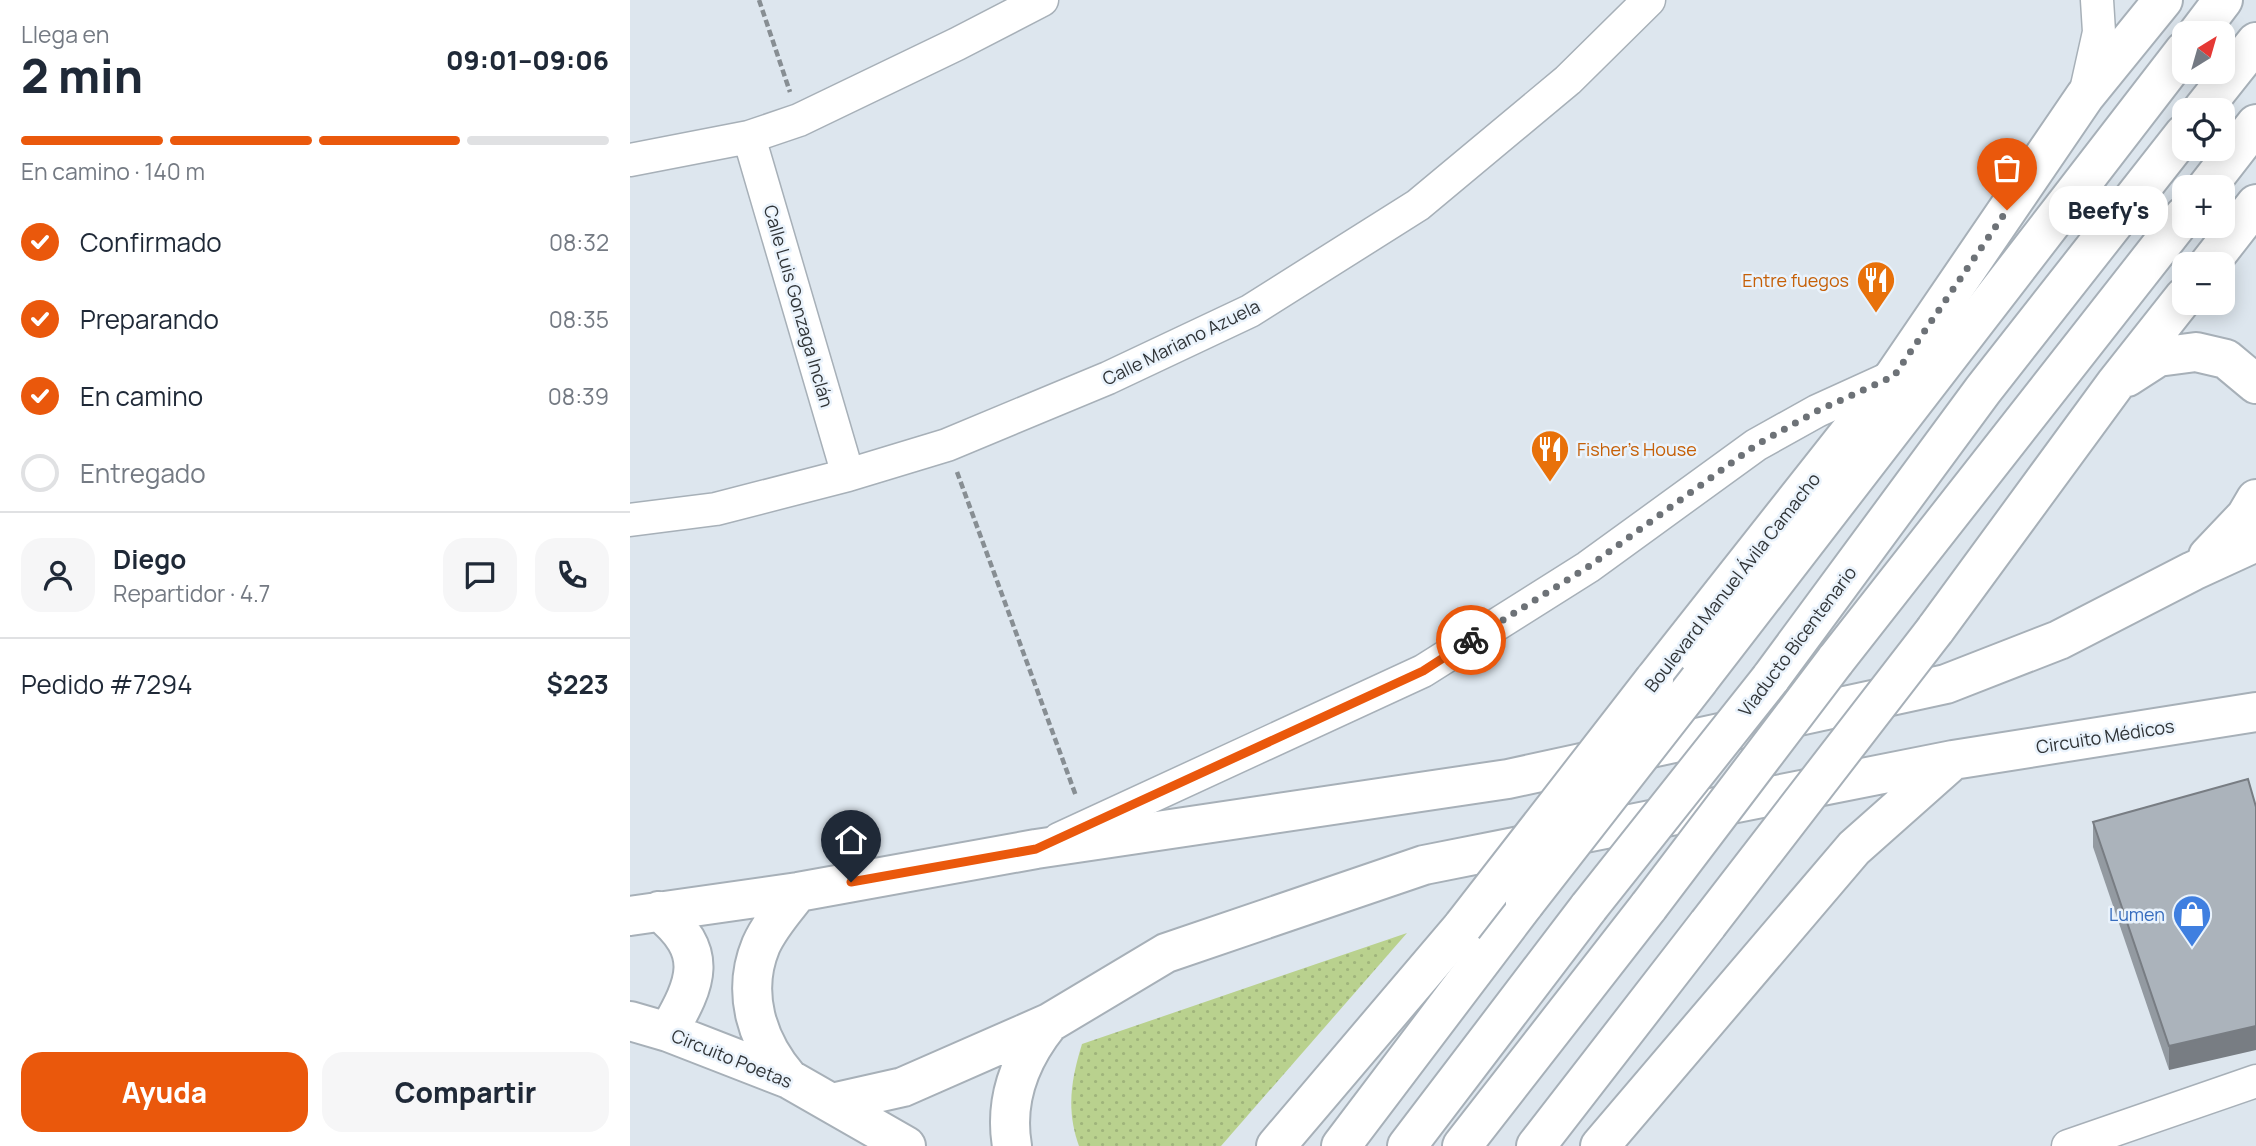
<!DOCTYPE html>
<html lang="es">
<meta charset="utf-8">
<style>
body{margin:0;font-family:Manrope,sans-serif;background:#f6f6f7;color:#1f2937;height:100vh;display:flex;flex-direction:column;font-size:26px;white-space:nowrap}
*{box-sizing:border-box;margin:0}
p{font-size:23px;color:#747a83}
.icon{flex:none;width:38px;height:38px;fill:none;stroke:currentColor;stroke-width:2;stroke-linecap:round;stroke-linejoin:round}
.map{position:relative;flex:1;overflow:hidden}
.sheet{display:flex;flex-direction:column;background:#fff;width:630px}
.sheet>*{flex:none}
.needle{width:46px;rotate:37deg}
.buttons{position:absolute;left:1542px;top:21px;display:grid;gap:14px}
.buttons a{display:grid;place-items:center;width:63px;height:63px;border-radius:14px;background:#fff;box-shadow:0 4px 18px #0003;font-size:35px}
.pin{position:absolute;display:grid;place-items:center;width:60px;height:60px;color:#fff;margin:-72px -30px;border-radius:50% 50% 50% 0;rotate:-45deg;box-shadow:0 0 7px #0007}
.pin .icon{rotate:45deg}
.courier{position:absolute;display:grid;place-items:center;width:70px;height:70px;margin:-35px;border:5px solid #ea580c;border-radius:50%;background:#fff;color:#222;box-shadow:0 2px 9px #0007}
.bubble{position:absolute;height:49px;border-radius:21px;background:#fff;box-shadow:0 4px 18px #0003;font-size:23px;font-weight:800;line-height:49px;text-align:center}
.summary em{font-style:normal;font-weight:800}
.summary div{display:flex;flex-direction:column-reverse}
.summary{display:flex;align-items:center;justify-content:space-between;height:119px;padding:0 21px}
h1{font-size:46px;font-weight:800;line-height:52px}
.bar{display:grid;grid-template-columns:repeat(4,1fr);gap:10px 7px;align-content:center;height:84px;padding:0 21px}
.bar i{height:9px;border-radius:5px;background:#e0e1e3}
.bar .selected{background:#ea580c}
.bar p{grid-column:span 4}
.line{display:flex;align-items:center;gap:18px;padding:0 21px;border-top:2px solid #e0e1e3}
.line div{flex:1}
.round{display:grid;place-items:center;flex:none;width:74px;height:74px;border-radius:21px;background:#f6f6f7}
ol{padding:0 21px;list-style:none}
li{display:flex;align-items:center;gap:21px;height:77px}
li p{margin-inline-start:auto}
li .icon{padding:7px;border-radius:50%;background:#ea580c;color:#fff;stroke-width:4}
li:last-child{color:#747a83}
li i{width:38px;height:38px;border:4px solid #e0e1e3;border-radius:50%}
.cta{display:flex;gap:14px;margin-top:auto;padding:14px 21px}
.cta a{flex:1;height:80px;border-radius:21px;background:#ea580c;color:#fff;font-size:28px;font-weight:800;line-height:80px;text-align:center}
.cta a+a{background:#f6f6f7;color:#1f2937}
main{display:flex;flex:1;min-height:0}
.map>svg:first-child{display:block}
.park{fill:url(#park-dots)}
.lines{fill:none;stroke-linecap:round;stroke-linejoin:round}
.minor-casing{stroke:#a7b0b8;stroke-width:35}
.major-casing{stroke:#a7b0b8;stroke-width:42}
.highway-casing{stroke:#a7b0b8;stroke-width:42}
.path{stroke:#878e93;stroke-width:4.5;stroke-dasharray:7 3.5;stroke-linecap:butt}
.minor{stroke:#fff;stroke-width:32}
.major{stroke:#fff;stroke-width:38}
.highway{stroke:#fff;stroke-width:38}
.major-bridge-casing{stroke:#a7b0b8;stroke-width:42;stroke-linecap:butt}
.highway-bridge-casing{stroke:#a7b0b8;stroke-width:42;stroke-linecap:butt}
.major-bridge{stroke:#fff;stroke-width:38}
.highway-bridge{stroke:#fff;stroke-width:38}
.wall{fill:#939aa1}
.shaded-wall{fill:#787d83}
.building{fill:#abb3bb;stroke:#787d83;stroke-width:2}
.done{stroke:#6d7277;stroke-width:7;stroke-dasharray:0 12.6}
.route{stroke:#ea580c;stroke-width:9}
.labels{text-anchor:middle;dominant-baseline:central;stroke-width:5;stroke-linejoin:round;paint-order:stroke}
.food-label{font-size:18px;fill:#c56008;stroke:#eaf3fc;text-anchor:end}
.street-label{font-size:18px;fill:#303437;stroke:#eaf3fc}
.shop-label{font-size:18px;fill:#366cbe;stroke:#eaf3fc;text-anchor:end}
</style>
<main>
<section class="sheet">
<div class="summary"><div><h1>2 min</h1><p>Llega en</p></div><em>09:01–09:06</em></div>
<div class="bar"><i class="selected"></i><i class="selected"></i><i class="selected"></i><i></i><p>En camino · 140 m</p></div>
<ol>
<li><svg class="icon" aria-label="check" viewBox="0 0 24 24"><path d="M5 12l5 5 9-10"/></svg>Confirmado<p>08:32</p></li>
<li><svg class="icon" aria-label="check" viewBox="0 0 24 24"><path d="M5 12l5 5 9-10"/></svg>Preparando<p>08:35</p></li>
<li><svg class="icon" aria-label="check" viewBox="0 0 24 24"><path d="M5 12l5 5 9-10"/></svg>En camino<p>08:39</p></li>
<li><i></i>Entregado</li>
</ol>
<div class="line" style="height:126px"><a class="round"><svg class="icon" aria-label="person" viewBox="0 0 24 24"><circle cx="12" cy="8" r="4"/><path d="M4 21q1-7 8-7t8 7"/></svg></a><div><b>Diego</b><p>Repartidor · 4.7</p></div><a class="round"><svg class="icon" aria-label="chat" viewBox="0 0 24 24"><path d="M4 5h16v11H9l-5 4z"/></svg></a><a class="round"><svg class="icon" aria-label="phone" viewBox="0 0 24 24"><path d="M5 4h4l2 5-3 2q2 4 5 5l2-3 5 2v4C11 20 4 13 5 4z"/></svg></a></div>
<div class="line" style="height:91px"><div>Pedido #7294</div><b>$223</b></div>
<div class="cta"><a>Ayuda</a><a>Compartir</a></div>
</section>
<div class="map">
<svg width="1626" height="1146" viewBox="0 0 1626 1146">
<defs>
<pattern id="park-dots" width="8" height="8" patternUnits="userSpaceOnUse" patternTransform="scale(1.75)"><rect width="8" height="8" fill="#b9d18e"/><path d="M2 2h.1M6 6h.1" fill="none" stroke="#9fb47b" stroke-width="1.8" stroke-linecap="round"/></pattern>
</defs>
<rect width="100%" height="100%" fill="#dde6ee"/>
<path class="park" d="M777,933L591,1146H449C436,1110 441,1080 452,1044Z"/>
<g class="lines">
<g class="minor-casing">
<path id="minor" d="M1455,95L1469,32L1467,0
M119,137L218,475
M0,160L119,137L169,120L327,44L412,0
M0,520L86,509L218,475L317,445L478,378L620,311L788,205L938,80L1019,0
M429,839L793,671L958,567L1126,445L1187,411L1264,376
M1438,1146L1626,1081"/>
</g>
<g class="major-casing">
<path id="major" d="M1579,264L1626,204
M1497,377L1528,357L1566,352L1596,359L1626,384
M1578,556L1616,516L1626,499
M1305,630L1486,383L1554,297
M1024,680L1264,376L1455,96L1533,0
M29,911C80,952 67,982 38,1032
M0,916L168,892L406,849L878,779L1316,684L1429,640L1563,571L1626,542
M0,1021L38,1032L159,1079L276,1146
M159,1079C127,1042 111,993 131,945C140,925 155,909 168,892
M202,1103L273,1087L419,1023L536,953L794,865L1323,760L1626,712
M382,1146C374,1099 390,1059 419,1023
M646,1146L833,926
M906,1146L1078,924
M970,1146L1224,848L1322,761"/>
</g>
<g class="highway-casing">
<path id="highway" d="M1568,33L1593,0
M1572,110L1626,42
M1577,187L1626,124
M1205,661L1554,216
M1140,679L1353,390L1554,134
M1069,680L1554,51
M711,1146L895,903
M777,1146L959,907
M832,1146L1019,906"/>
</g>
<path class="path" d="M129,0L160,92
M327,472L446,796"/>
<use href="#minor" class="minor"/>
<use href="#major" class="major"/>
<use href="#highway" class="highway"/>
<g class="major-bridge-casing">
<path id="major-bridge" d="M1078,924L1305,630
M833,926L1024,680"/>
</g>
<g class="highway-bridge-casing">
<path id="highway-bridge" d="M895,903L1069,680
M1019,906L1205,661
M959,907L1140,679"/>
</g>
<use href="#major-bridge" class="major-bridge"/>
<use href="#highway-bridge" class="highway-bridge"/>
</g>
<path class="wall" d="M1618,779L1539,1070L1463,847V822Z"/>
<path class="shaded-wall" d="M1626,1026V1050L1539,1070V1046Z"/>
<path class="building" d="M1618,779L1626,807V1026L1539,1046L1463,822Z"/>
<g class="lines">
<path class="done" d="M841,640L958,567L1126,445L1187,411L1264,376L1377,210"/>
<path class="route" d="M221,882L406,849L793,671L841,640"/>
</g>
<defs>
<g id="restaurant-pin" transform="scale(2.0125)"><path d="M0 17L-7.5 6A9.5 9.5 0 1 1 7.5 6Z" fill="#e8710a" stroke="#eaf3fc"/><path d="M-5-6h1v4h1v-4h1v4h1v-4h1v5L-1.5 .5V6h-2V.5L-5-1ZM5-6V6H3V1.5H1.5Q1.5-4 5-6Z" fill="#fff"/></g>
<g id="shop-pin" transform="scale(2.0125)"><path d="M0 17L-7.5 6A9.5 9.5 0 1 1 7.5 6Z" fill="#3f7fe0" stroke="#eaf3fc"/><path d="M-5-2.5h2.3a2.7 3.5 0 0 1 5.4 0H5L5.5 6h-11ZM-1.5-2.5h3a1.5 2.3 0 0 0-3 0Z" fill="#fff"/></g>
</defs>
<g fill-rule="evenodd">
<use href="#restaurant-pin" x="1246" y="280"/>
<use href="#restaurant-pin" x="920" y="449"/>
<use href="#shop-pin" x="1562" y="914"/>
</g>
<g class="labels">
<g class="food-label">
<text x="1219" y="280">Entre fuegos</text>
<text x="947" y="449" text-anchor="start">Fisher's House</text>
</g>
<g class="street-label">
<text transform="translate(169 306) rotate(74)">Calle Luis Gonzaga Inclán</text>
<text transform="translate(551 342) rotate(-26)">Calle Mariano Azuela</text>
<text transform="translate(1102 582) rotate(-52)">Boulevard Manuel Ávila Camacho</text>
<text transform="translate(1167 641) rotate(-53)">Viaducto Bicentenario</text>
<text transform="translate(1475 736) rotate(-9)">Circuito Médicos</text>
<text transform="translate(102 1058) rotate(22)">Circuito Poetas</text>
</g>
<g class="shop-label">
<text x="1535" y="914">Lumen</text>
</g>
</g>
</svg>
<div class="buttons">
<a><svg class="needle" viewBox="-14 -14 28 28"><path d="M0-13l5 13h-10z" fill="#e53935"/><path d="M0 13l5-13h-10z" fill="#747a83"/></svg></a>
<a><svg class="icon" aria-label="locate" viewBox="0 0 24 24"><circle cx="12" cy="12" r="6"/><path d="M12 2v4M12 18v4M2 12h4M18 12h4"/></svg></a>
<a>+</a>
<a>−</a>
</div>
<div class="pin" style="left:1377px;top:210px;background:#ea580c"><svg class="icon" aria-label="bag" viewBox="0 0 24 24"><path d="M5 8h14l-1 12H6zM9 8a3 3 0 0 1 6 0"/></svg></div>
<div class="pin" style="left:221px;top:882px;background:#1f2937"><svg class="icon" aria-label="home" viewBox="0 0 24 24"><path d="M3 11l9-7 9 7M6 9v11h12V9"/></svg></div>
<div class="courier" style="left:841px;top:640px"><svg class="icon" aria-label="bike" viewBox="0 0 24 24"><circle cx="6" cy="16" r="4"/><circle cx="18" cy="16" r="4"/><path d="M6 16l4-8h5l3 8M10 8l3 8H6M13 5h3"/></svg></div>
<div class="bubble" style="left:1419px;top:186px;width:119px">Beefy's</div>
</div>
</main>
